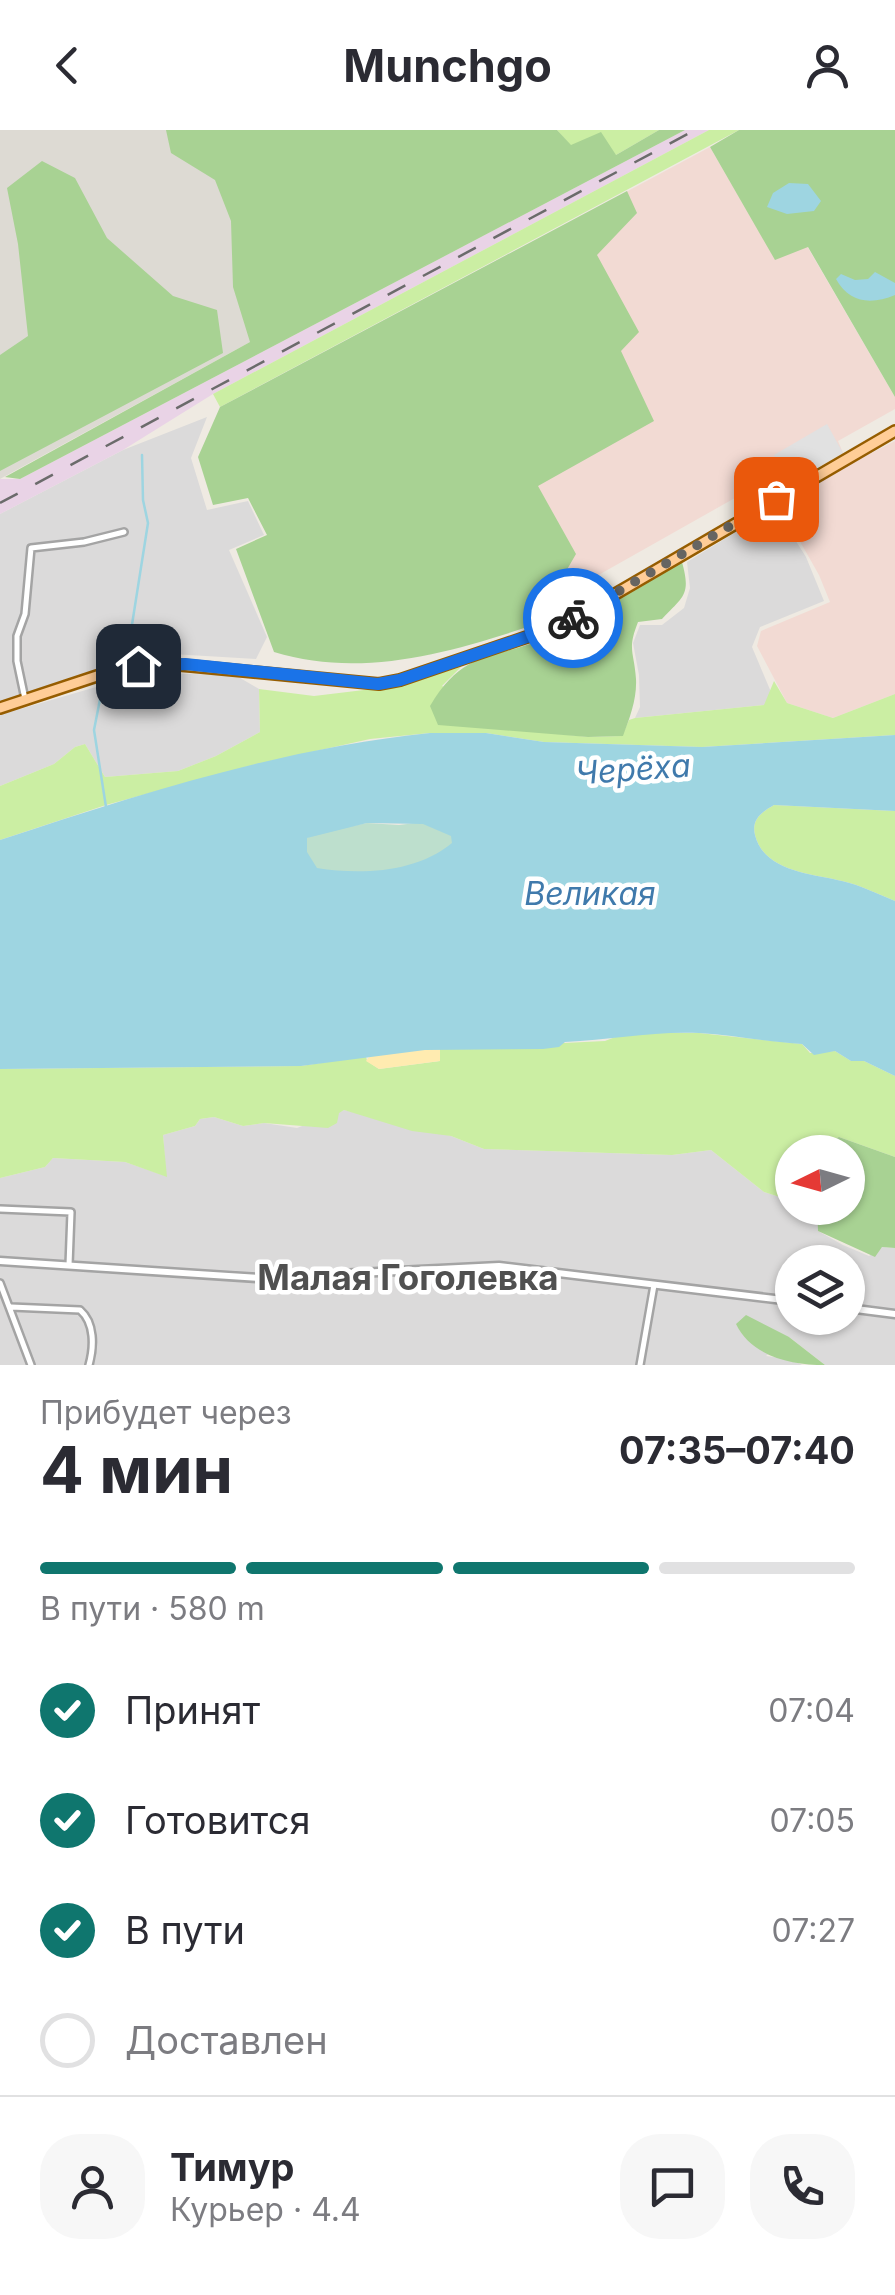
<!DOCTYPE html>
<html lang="ru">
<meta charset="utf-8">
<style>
body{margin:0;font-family:Inter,sans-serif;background:#f7f7f7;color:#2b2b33;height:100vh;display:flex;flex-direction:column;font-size:38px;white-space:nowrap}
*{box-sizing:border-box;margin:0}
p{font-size:32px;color:#7c7c81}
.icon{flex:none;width:55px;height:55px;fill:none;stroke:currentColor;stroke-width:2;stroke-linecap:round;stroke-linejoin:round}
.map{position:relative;height:1235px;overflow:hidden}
.drawer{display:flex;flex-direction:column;background:#fff;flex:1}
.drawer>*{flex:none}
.needle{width:65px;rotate:265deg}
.fabs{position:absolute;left:775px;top:1005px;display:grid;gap:20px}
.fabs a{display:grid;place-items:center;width:90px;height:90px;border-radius:50%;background:#fff;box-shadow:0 2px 8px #0004;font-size:50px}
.pin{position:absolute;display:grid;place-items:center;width:85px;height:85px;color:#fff;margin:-42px;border-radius:20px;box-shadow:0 5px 15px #0006}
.courier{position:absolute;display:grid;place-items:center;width:100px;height:100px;margin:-50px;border:8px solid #1a73e8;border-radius:50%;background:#fff;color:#222;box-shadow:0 2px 12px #0007}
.overview em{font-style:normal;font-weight:700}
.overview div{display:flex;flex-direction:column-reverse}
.overview{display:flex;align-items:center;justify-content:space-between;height:170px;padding:0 40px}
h1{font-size:65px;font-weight:700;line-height:75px}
.bar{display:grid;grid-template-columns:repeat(4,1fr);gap:15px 10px;align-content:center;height:120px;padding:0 40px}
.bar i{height:12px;border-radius:8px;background:#e1e1e2}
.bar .on{background:#0f766e}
.bar p{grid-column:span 4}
.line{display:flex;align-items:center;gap:25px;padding:0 40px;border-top:2px solid #e1e1e2}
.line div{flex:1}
.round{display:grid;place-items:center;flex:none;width:105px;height:105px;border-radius:40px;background:#f7f7f7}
ol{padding:0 40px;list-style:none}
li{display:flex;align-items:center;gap:30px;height:110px}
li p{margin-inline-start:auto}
li .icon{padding:10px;border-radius:50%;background:#0f766e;color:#fff;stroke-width:4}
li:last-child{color:#7c7c81}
li i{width:55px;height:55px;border:5px solid #e1e1e2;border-radius:50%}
header{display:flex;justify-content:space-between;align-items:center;height:130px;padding:0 40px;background:#fff;font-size:45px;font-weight:700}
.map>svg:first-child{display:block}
.residential{fill:#dbdada;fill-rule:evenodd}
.industrial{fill:#e9d3e6}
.military{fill:#f2dad3}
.airport{fill:#dddad3}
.grass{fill:#cbeea3}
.forest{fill:#a8d293}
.wetland{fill:#bddfcd}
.sand{fill:#ffebb0}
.parking{fill:#e1e1e1}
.water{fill:#9ed5e1;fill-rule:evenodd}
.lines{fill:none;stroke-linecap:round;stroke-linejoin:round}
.stream{stroke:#9ed5e1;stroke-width:2.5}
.minor-casing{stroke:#a4a4a4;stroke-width:10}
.tertiary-casing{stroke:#a4a4a4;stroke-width:11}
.primary-casing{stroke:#965d00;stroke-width:14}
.minor{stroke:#fff;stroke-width:5}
.tertiary{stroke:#fff;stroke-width:6}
.primary{stroke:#ffcd97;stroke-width:9}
.rail{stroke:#6b6b6b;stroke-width:2.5;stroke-dasharray:20 20;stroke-linecap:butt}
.done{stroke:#666562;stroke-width:10;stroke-dasharray:0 18}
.route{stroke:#1a73e8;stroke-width:12}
.labels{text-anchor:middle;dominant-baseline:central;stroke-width:9;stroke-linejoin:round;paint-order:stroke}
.water-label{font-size:32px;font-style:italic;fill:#407aac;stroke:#fff}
.quarter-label{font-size:35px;font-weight:bold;fill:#505050;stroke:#fff}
</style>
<header><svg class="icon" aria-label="back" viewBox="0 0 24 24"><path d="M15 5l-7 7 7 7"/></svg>Munchgo<svg class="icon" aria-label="person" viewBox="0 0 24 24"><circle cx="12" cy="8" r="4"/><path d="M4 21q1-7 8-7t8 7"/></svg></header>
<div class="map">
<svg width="895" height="1235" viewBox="0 0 895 1235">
<rect width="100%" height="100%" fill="#efeae2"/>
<path class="residential" d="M207,287L191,328L207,380L248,371L264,405L229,420L267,507L256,529L155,523L0,572V384L123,320Z
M775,378L806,427L824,471L760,497L752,517L771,562L765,575L635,588L640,577L639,545L633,513L640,495H662L684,478L690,458L687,432Z
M144,543L235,545L259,559L260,602L216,626L178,641L105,647L85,614L75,617L54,634L0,656V585Z
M344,980L451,1006L484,1019L672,1025L711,1020L764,1062L792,1071V1078H817L818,1101L843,1115L869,1126L882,1117L895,1118V1235H825L789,1207L766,1226L791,1229L802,1235H0V1048L45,1037L53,1028L125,1032L166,1046L163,1005L195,996L200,989L214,987L243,996L264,993L297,998ZM792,1132H848V1188H792Z"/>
<path class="industrial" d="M685,0H709L213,264L123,320L0,384V349H20Z"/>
<path class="military" d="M710,17L775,129L807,116L895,267V279L838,311L843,323L773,363L765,351L579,456L565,444L391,188Z
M895,311V564L833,588L787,573L757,516L761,501L830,472L819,445L777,371Z"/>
<path class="airport" d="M0,0H265L263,205L0,349Z"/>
<path class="grass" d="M557,0H659L616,25L570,15Z
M709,0H739L220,277L213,264Z
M461,537L442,556L530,601L589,607L622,606L629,590L635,588L764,575L774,551L787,573L833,588L895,564V605L702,617L544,612L486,603H430L370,609L253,635L106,675L0,710V656L54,634L75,617L85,614L105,647L178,641L216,626L260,602L259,559L314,566L397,556Z
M774,675L895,681V771C878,764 860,755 842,751C813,744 764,742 755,705C751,689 762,682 774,675Z
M652,903H699L802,914L810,923L835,921L851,931H864L895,946V1027L839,1007L829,1012L820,1022H792L789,1056L792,1059V1071L764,1062L711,1020L672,1025L484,1019L451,1006L412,1001L344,980L339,983L337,993L328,998L264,993L243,996L214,987L200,989L195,996L163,1005L167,1047L125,1032L53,1028L45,1037L0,1048V939L301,936L366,926L367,931L379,939L440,931V919L605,911L623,904Z"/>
<path class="forest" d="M166,0H557L571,15L601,2L616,25L659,0H685L20,349L5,347L250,212L233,157L231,91L215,50L171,23Z
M739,0H895V267L808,117L775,130L710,17Z
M42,31L75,48L107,108L173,166L217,180L223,223L0,341V225L28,206L18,114L7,58Z
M627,61L637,83L597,125L639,202L621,221L654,291L538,356L576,424L565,443L579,456L563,485C471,516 371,552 274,522L236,419L267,405L248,368L213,375L198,327L220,277Z
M682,432C691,465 684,466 662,489L638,492C627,520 634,521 636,549C637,569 630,587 623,606L588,607L438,595L430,576C467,514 499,532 553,504C597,482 639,456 682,432Z
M839,1007L895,1027V1118L882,1117L875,1127L818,1101L817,1078H848V1022H820L829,1012Z
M746,1185L789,1207L825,1235C792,1235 752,1227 736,1194Z"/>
<path class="wetland" d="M423,692L462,707L420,739L166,757L323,702L367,693L399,695Z"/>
<path class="sand" d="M440,917V931L379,939L366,931L372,923Z"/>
<path class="parking" d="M827,294L843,323L773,363L766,350L783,340L774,325Z"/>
<path class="water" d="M789,53L808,54L821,71L814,81L787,84L767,77L773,63Z
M875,142L895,153V165C871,175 849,173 836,149L841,144L855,150L868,149Z
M430,603H486L544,612L702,617L895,605V681L774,675C762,682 751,689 755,705C764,742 813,744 842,751C860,755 878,764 895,771V946L864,931H851L835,921L814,925L802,914C768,912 733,905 699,903C653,901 610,910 565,912L559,917L543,919L425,920L301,936L0,939V710C140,664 283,618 430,603ZM367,693L423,694L451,706L452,713C416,743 360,745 317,738L307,722V708Z"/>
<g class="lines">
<path class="stream" d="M128,520L148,393L143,370L142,325
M106,677L94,600L103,554L128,545"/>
<g class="minor-casing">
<path id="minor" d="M25,569L17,531V506L25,484L31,418L84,412L124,402
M0,1079L71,1082L69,1135
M0,1153L31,1235
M11,1177L80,1180C95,1193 94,1217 89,1235
M640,1235L654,1155"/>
</g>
<g class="tertiary-casing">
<path id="tertiary" d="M0,1131L258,1148L499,1136L792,1171
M848,1178L895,1184"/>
</g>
<g class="primary-casing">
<path id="primary" d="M0,578L109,542L159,533L379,554L400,550L562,495L895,301"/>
</g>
<use href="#minor" class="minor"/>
<use href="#tertiary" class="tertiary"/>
<use href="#primary" class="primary"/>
<path class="rail" d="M0,373L695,0"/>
</g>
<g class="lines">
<path class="done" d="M573,488L776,369"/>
<path class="route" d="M138,536L185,534L378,554L400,550L562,495L573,488"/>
</g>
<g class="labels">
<g class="water-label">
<text transform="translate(633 639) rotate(-4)">Черёха</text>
<text x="590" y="763">Великая</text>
</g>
<g class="quarter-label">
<text x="408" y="1147">Малая Гоголевка</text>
</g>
</g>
</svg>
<div class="fabs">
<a><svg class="needle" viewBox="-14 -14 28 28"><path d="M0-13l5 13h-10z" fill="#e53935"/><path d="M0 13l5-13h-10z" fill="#7c7c81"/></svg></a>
<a><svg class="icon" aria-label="layers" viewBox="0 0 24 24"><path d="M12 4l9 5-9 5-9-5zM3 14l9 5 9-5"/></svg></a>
</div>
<div class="pin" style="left:776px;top:369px;background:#ea580c"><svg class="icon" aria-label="bag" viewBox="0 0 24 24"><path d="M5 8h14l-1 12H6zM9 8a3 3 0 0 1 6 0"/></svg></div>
<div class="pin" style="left:138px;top:536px;background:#1f2937"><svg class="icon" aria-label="home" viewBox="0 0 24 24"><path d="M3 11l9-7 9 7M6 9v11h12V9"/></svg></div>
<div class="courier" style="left:573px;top:488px"><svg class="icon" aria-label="bike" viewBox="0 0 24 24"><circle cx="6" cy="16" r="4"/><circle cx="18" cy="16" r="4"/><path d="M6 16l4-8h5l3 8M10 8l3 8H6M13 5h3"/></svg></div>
</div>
<section class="drawer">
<div class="overview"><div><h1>4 мин</h1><p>Прибудет через</p></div><em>07:35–07:40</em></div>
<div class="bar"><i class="on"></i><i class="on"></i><i class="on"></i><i></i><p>В пути · 580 m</p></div>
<ol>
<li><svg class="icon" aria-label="check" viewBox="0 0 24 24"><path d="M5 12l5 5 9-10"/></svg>Принят<p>07:04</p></li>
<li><svg class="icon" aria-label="check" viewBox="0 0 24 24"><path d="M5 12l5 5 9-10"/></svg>Готовится<p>07:05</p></li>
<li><svg class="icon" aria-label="check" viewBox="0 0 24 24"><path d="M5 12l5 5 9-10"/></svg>В пути<p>07:27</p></li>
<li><i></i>Доставлен</li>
</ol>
<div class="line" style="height:180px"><a class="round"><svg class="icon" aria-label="person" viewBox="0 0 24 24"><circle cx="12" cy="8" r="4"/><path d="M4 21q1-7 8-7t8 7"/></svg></a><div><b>Тимур</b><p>Курьер · 4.4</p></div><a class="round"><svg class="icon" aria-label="chat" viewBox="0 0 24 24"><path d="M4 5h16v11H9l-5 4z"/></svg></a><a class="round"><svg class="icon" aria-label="phone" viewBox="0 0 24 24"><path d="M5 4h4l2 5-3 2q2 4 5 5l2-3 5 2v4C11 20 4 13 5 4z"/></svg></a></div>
</section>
